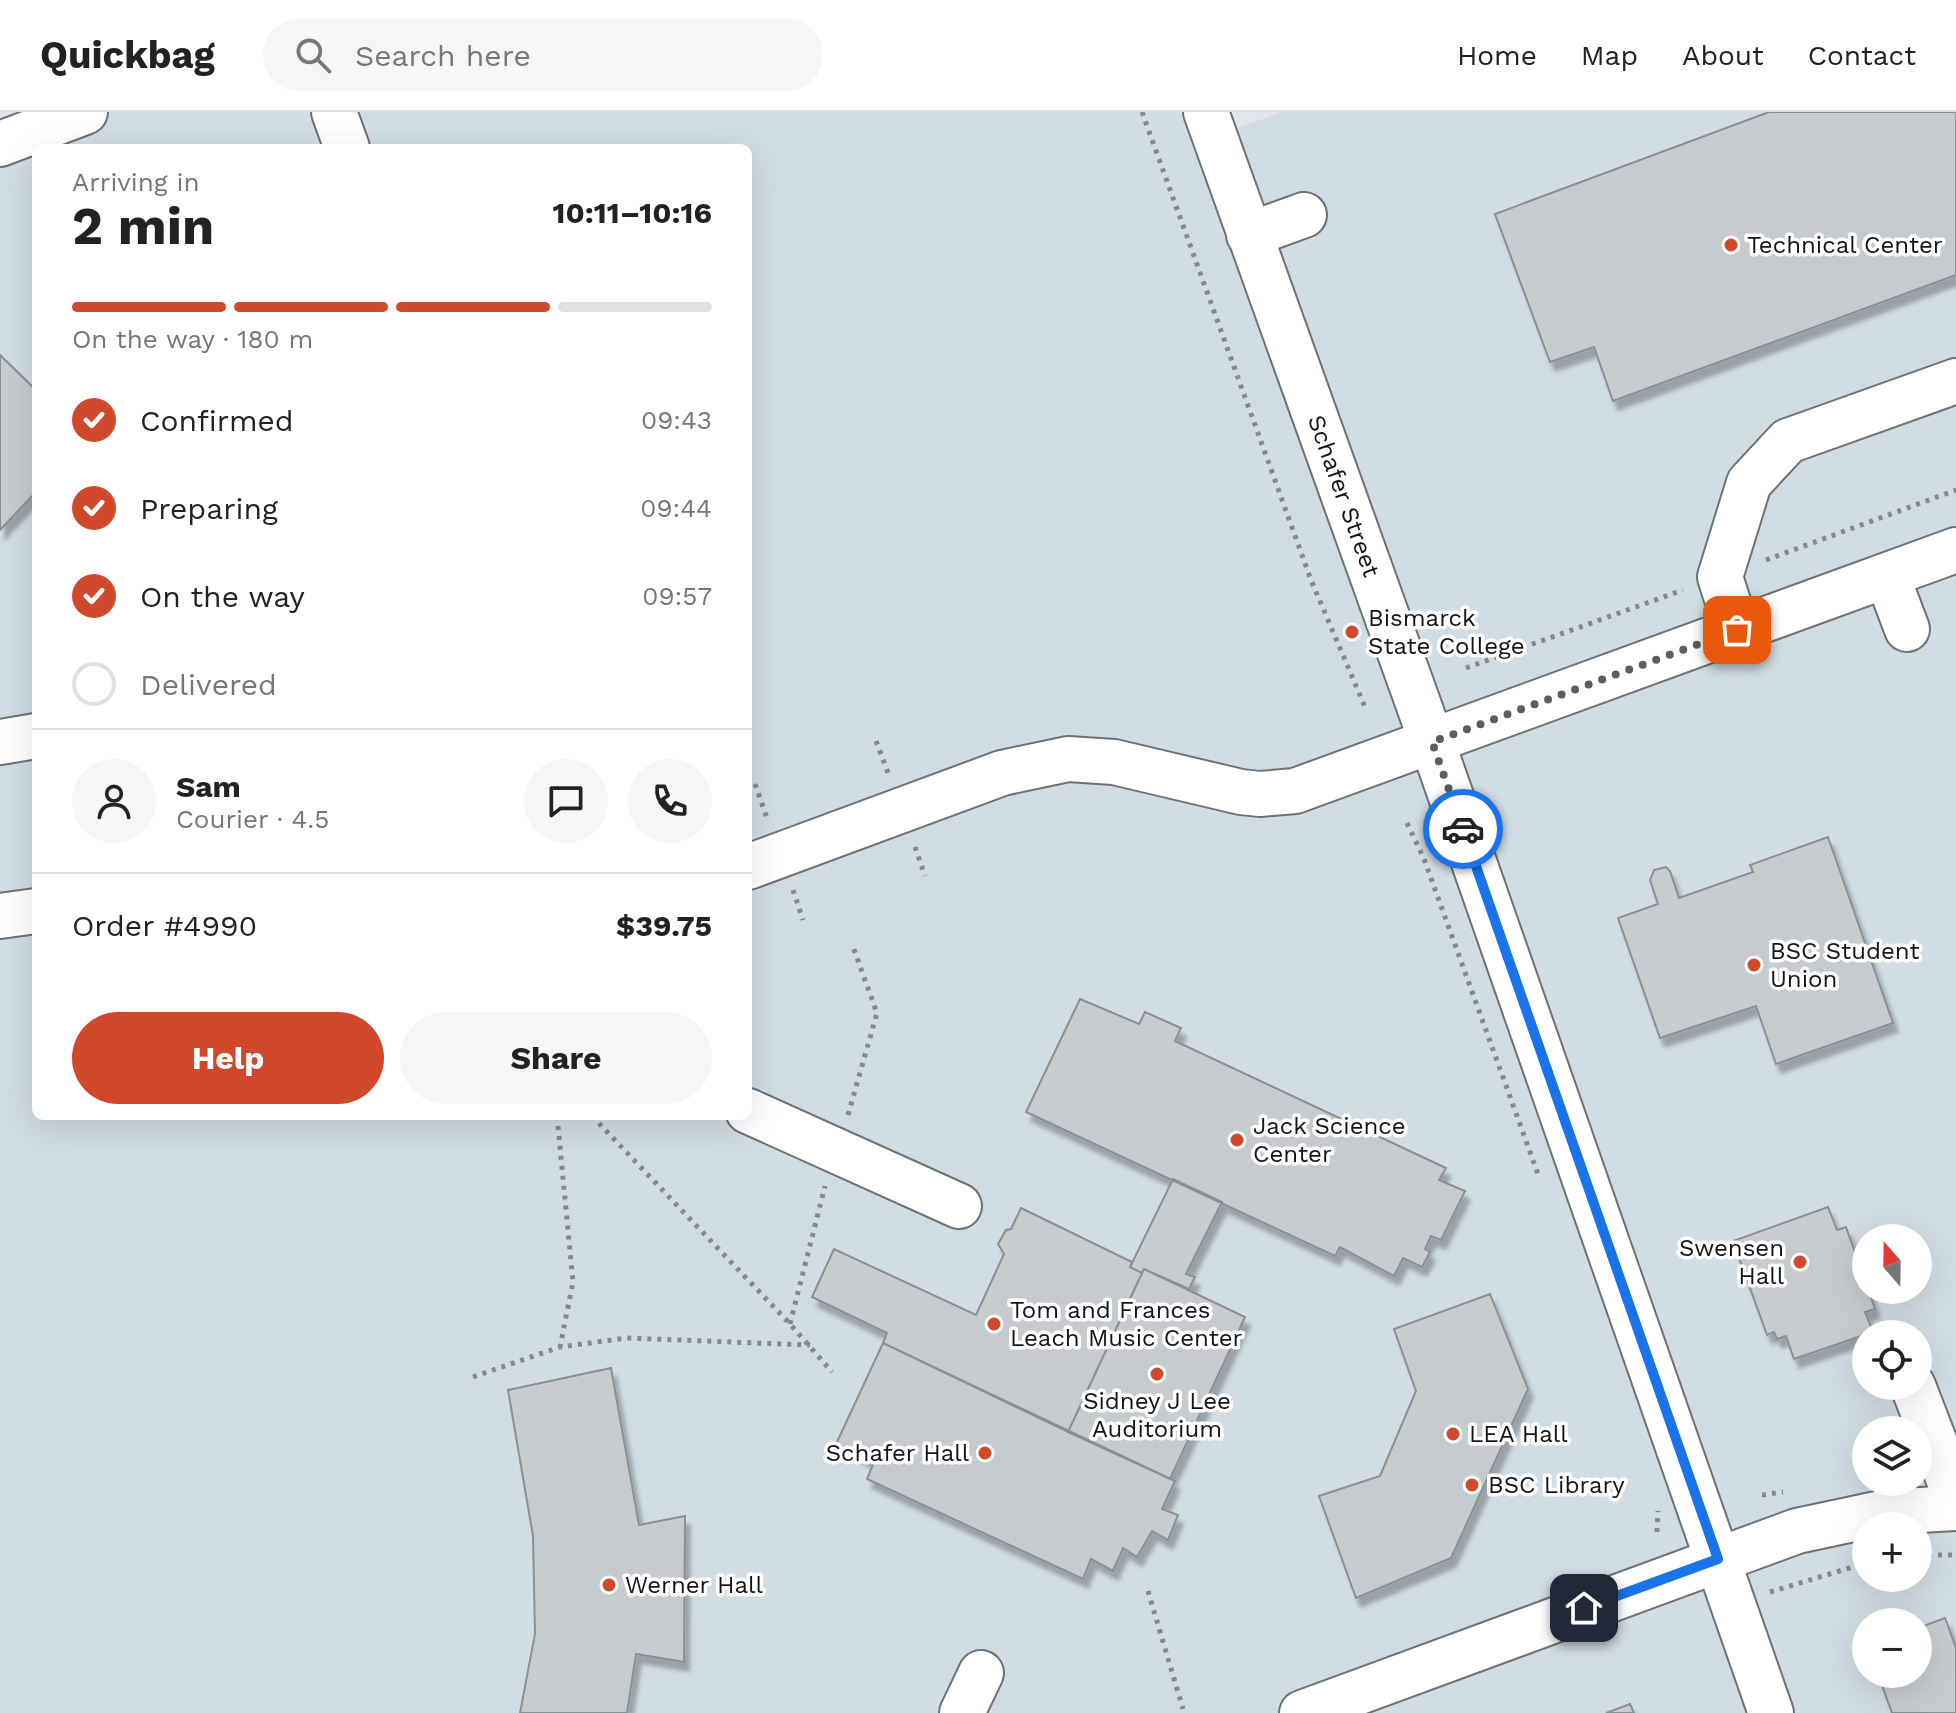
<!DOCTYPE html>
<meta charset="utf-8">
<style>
body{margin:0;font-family:"Work Sans",sans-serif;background:#f6f6f6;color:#222;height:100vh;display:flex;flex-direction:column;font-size:30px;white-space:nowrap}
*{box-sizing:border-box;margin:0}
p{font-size:26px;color:#767676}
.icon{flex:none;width:44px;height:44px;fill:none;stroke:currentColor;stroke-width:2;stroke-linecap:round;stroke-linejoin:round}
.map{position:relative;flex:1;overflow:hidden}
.details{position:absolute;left:32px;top:32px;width:720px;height:976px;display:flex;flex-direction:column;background:#fff;border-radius:12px;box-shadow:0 8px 32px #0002}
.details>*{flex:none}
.needle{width:52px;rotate:340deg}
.buttons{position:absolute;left:1852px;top:1112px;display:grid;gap:16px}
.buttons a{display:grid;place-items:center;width:80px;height:80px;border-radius:50%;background:#fff;box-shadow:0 8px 32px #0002;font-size:40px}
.pin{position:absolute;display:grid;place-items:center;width:68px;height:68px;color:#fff;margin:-34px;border-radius:16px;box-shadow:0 4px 12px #0006}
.courier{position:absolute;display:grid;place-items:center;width:80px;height:80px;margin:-40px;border:6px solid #1a73e8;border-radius:50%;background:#fff;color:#222;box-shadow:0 2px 10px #0007}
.headline em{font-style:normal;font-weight:700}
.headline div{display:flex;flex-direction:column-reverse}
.headline{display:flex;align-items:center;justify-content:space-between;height:136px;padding:0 40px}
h1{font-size:52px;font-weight:700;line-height:60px}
.bar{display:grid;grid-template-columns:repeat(4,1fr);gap:12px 8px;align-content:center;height:96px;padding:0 40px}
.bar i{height:10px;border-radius:6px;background:#e0e0e0}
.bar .current{background:#d2482a}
.bar p{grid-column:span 4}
.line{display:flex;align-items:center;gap:20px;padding:0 40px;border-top:2px solid #e0e0e0}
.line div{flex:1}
.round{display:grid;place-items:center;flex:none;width:84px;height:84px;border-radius:42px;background:#f6f6f6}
ol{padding:0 40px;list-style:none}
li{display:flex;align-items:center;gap:24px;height:88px}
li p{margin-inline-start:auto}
li .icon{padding:8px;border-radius:50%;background:#d2482a;color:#fff;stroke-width:4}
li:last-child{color:#767676}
li i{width:44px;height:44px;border:4px solid #e0e0e0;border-radius:50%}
.cta{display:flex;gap:16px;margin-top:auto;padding:16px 40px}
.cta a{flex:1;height:92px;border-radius:48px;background:#d2482a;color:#fff;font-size:32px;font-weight:700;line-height:92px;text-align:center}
.cta a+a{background:#f6f6f6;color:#222}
header{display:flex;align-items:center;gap:48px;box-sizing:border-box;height:112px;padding:0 40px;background:#fff;border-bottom:2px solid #e0e0e0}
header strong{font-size:38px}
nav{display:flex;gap:44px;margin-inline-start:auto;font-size:28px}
.search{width:560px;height:72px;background:#f6f6f6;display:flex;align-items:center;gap:20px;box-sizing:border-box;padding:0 28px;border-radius:44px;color:#767676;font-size:30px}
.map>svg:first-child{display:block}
.built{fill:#d1dde5;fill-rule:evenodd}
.building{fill:#c6cbce;stroke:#8a8f92;stroke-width:2;filter:url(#shadow)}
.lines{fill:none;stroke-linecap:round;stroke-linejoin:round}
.minor-casing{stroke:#6d7174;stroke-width:48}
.path{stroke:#86898c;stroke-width:5;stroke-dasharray:4 6;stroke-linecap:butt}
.minor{stroke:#fff;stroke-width:44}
.done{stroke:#5b5e60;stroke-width:8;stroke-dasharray:0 14.4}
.route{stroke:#1a73e8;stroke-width:10}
.poi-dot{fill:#d2482a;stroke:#fff;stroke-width:3}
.labels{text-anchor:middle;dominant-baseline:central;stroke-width:7;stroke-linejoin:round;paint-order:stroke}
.poi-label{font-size:24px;fill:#131416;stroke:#fff;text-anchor:start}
.street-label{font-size:24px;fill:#131416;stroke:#fff}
</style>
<header>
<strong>Quickbag</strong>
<div class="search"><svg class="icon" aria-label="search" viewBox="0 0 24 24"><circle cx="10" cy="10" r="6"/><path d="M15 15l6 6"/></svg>Search here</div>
<nav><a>Home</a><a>Map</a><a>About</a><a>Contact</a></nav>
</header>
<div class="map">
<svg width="1956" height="1601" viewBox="0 0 1956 1601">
<defs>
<filter id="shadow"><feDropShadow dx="5" dy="9" stdDeviation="2" flood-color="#0004"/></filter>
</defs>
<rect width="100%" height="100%" fill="#e2e6ea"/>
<path class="built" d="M85,0H1206L1215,24L1282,0H1956V1601H0V32ZM36,36H748V1004H36ZM1866,1126H1918V1178H1866ZM1866,1222H1918V1274H1866ZM1866,1318H1918V1370H1866ZM1866,1414H1918V1466H1866ZM1866,1510H1918V1562H1866Z"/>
<path class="building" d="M1769,0H1956V163L1613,289L1594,235L1550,250L1495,102Z
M0,243L36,278V380L0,418Z
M1828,725L1893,911L1776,952L1756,894L1660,926L1618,806L1658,792L1650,768L1654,758L1666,755L1670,759L1679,786L1753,760L1750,753Z
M1080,887L1139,912L1145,900L1181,916L1175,929L1446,1056L1439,1068L1465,1079L1441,1128L1431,1124L1425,1137L1430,1140L1422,1155L1403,1146L1394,1164L1340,1135L1335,1144L1026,1000Z
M1173,1067L1222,1090L1186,1162L1195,1165L1189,1177L1144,1157L1142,1161L1130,1155Z
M1828,1095L1837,1118L1846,1115L1875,1197L1865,1200L1873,1220L1794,1247L1786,1224L1777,1227L1774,1220L1767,1223L1733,1129Z
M1021,1096L1132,1150L1130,1155L1142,1161L1068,1320L883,1231L887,1221L812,1185L834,1137L976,1203L1004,1142L998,1132L1006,1118L1011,1117Z
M1144,1157L1245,1205L1170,1367L1068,1320Z
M1490,1182L1528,1277L1451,1446L1356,1486L1319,1384L1380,1364L1416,1279L1394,1217Z
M883,1231L1175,1369L1162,1397L1178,1403L1168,1428L1152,1419L1137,1445L1123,1436L1113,1459L1091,1447L1083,1467L867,1367L874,1350L836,1332Z
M611,1256L639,1413L685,1404L684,1550L636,1542L627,1601H520L535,1522L533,1424L508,1278Z
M1945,1506L1956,1536V1601H1892L1878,1562H1918V1516Z
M1630,1592L1634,1601H1606Z"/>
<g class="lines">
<g class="minor-casing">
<g id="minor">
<path d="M334,0L347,36"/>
<path id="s1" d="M1206,0L1432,630L1771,1601"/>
<path d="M0,32L85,0"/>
<path d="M1249,123L1304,103"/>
<path d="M1887,464L1907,517"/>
<path d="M1737,518L1720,465L1749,371L1788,329L1956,269"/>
<path d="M0,630L36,624"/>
<path d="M748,755L1002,661L1068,647L1114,650L1241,680L1260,682L1295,679L1956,438"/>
<path d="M0,804L36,799"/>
<path d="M748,999L959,1094"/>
<path d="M1913,1274L1956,1386"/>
<path d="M962,1601L981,1561"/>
<path d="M1302,1601L1797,1419L1886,1400L1956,1396"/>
</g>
</g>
<path class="path" d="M1142,0L1311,468L1365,595
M1766,448L1956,378
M1466,556L1683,478
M876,629L888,661
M755,672L768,709
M1407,711L1424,747L1538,1062
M915,735L925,764
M793,778L803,808
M848,1003L877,901L852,832
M557,1004L573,1170L560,1235
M592,1004L790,1212L832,1260
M790,1212L825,1074
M473,1265L560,1235L626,1226L810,1233
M1762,1383L1783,1380
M1657,1420L1658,1399
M1918,1443H1956
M1148,1479L1183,1597
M1770,1480L1866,1451"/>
<use href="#minor" class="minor"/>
</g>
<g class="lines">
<path class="done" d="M1463,717L1432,630L1737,518"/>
<path class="route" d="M1463,717L1718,1447L1584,1496"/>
</g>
<g class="poi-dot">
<circle cx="1731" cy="133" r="8"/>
<circle cx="1352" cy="520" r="8"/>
<circle cx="1754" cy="853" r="8"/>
<circle cx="1237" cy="1028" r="8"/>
<circle cx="1800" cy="1150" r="8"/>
<circle cx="994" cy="1212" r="8"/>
<circle cx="1157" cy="1262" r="8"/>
<circle cx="1453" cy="1322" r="8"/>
<circle cx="985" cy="1341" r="8"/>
<circle cx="1472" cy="1373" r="8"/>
<circle cx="609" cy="1473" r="8"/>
</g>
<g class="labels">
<g class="poi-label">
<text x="1747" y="133">Technical Center</text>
<text x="1368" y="506">Bismarck<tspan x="1368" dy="28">State College</tspan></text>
<text x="1770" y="839">BSC Student<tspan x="1770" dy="28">Union</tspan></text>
<text x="1253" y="1014">Jack Science<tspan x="1253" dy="28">Center</tspan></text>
<text x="1784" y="1136" text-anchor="end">Swensen<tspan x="1784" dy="28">Hall</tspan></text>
<text x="1010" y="1198">Tom and Frances<tspan x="1010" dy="28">Leach Music Center</tspan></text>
<text x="1157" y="1289" text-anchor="middle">Sidney J Lee<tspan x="1157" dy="28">Auditorium</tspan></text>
<text x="1469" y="1322">LEA Hall</text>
<text x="969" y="1341" text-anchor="end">Schafer Hall</text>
<text x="1488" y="1373">BSC Library</text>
<text x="625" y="1473">Werner Hall</text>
</g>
<g class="street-label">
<text stroke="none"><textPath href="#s1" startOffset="408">Schafer Street</textPath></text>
</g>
</g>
</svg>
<div class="buttons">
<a><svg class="needle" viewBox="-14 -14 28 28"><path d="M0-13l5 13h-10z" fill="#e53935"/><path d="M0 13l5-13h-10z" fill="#767676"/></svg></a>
<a><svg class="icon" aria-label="locate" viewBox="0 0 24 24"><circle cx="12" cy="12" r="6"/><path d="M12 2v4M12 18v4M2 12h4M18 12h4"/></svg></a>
<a><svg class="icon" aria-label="layers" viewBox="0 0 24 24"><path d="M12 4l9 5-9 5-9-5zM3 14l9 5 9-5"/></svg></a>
<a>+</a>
<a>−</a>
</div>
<div class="pin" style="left:1737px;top:518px;background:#ea580c"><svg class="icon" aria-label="bag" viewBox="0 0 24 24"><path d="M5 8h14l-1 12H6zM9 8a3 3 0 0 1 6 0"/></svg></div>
<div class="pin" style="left:1584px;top:1496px;background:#1f2937"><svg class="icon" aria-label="home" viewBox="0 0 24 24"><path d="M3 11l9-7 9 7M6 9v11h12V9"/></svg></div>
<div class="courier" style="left:1463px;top:717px"><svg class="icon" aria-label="car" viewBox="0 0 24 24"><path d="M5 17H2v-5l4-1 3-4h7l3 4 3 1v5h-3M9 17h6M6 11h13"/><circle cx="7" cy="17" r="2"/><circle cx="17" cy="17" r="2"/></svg></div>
<section class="details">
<div class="headline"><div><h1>2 min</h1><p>Arriving in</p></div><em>10:11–10:16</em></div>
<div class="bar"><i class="current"></i><i class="current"></i><i class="current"></i><i></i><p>On the way · 180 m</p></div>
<ol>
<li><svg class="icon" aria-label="check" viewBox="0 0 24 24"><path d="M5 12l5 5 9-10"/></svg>Confirmed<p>09:43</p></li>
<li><svg class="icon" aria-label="check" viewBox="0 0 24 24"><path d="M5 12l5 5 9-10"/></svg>Preparing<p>09:44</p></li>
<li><svg class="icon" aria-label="check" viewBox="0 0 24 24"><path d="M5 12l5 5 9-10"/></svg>On the way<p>09:57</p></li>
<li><i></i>Delivered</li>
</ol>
<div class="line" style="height:144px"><a class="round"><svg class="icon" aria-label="person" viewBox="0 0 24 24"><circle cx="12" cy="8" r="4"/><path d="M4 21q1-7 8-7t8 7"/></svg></a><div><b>Sam</b><p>Courier · 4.5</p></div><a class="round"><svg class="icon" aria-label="chat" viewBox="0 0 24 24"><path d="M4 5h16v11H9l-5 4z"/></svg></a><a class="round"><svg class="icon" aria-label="phone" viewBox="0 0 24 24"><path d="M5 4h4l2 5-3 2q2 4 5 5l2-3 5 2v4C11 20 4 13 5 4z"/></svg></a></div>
<div class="line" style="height:104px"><div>Order #4990</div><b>$39.75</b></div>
<div class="cta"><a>Help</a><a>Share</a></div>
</section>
</div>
